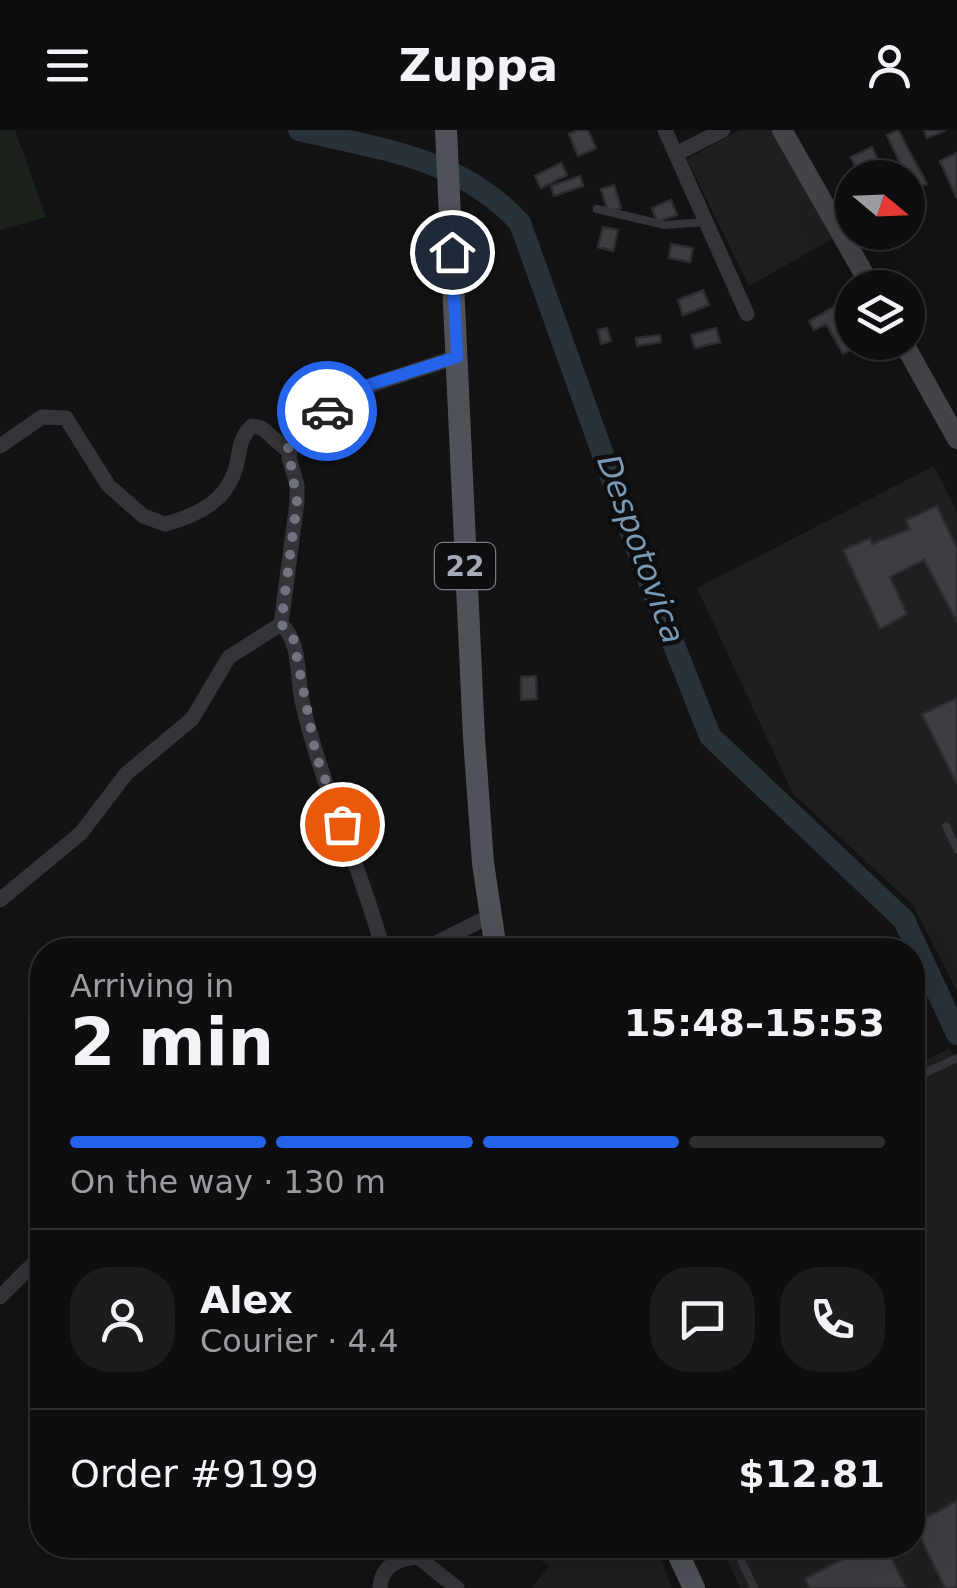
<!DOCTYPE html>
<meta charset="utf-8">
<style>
body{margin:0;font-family:"DejaVu Sans",sans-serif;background:#1c1c1e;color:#f1f3f6;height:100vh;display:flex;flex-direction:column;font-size:38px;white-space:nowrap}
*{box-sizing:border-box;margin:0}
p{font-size:32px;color:#9b9c9f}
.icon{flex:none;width:55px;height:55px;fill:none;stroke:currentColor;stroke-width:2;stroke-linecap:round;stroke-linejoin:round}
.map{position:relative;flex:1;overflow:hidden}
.drawer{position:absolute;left:30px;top:808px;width:895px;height:620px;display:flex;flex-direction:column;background:#0e0e10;border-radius:40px;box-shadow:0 10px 40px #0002,0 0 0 2px #2e2e30}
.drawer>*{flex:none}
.needle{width:65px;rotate:109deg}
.tools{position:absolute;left:835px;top:30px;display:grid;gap:20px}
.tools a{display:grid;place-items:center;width:90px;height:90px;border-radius:50%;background:#0e0e10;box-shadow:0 10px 40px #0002,0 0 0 2px #2e2e30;font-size:50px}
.pin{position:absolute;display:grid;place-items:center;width:85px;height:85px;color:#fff;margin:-42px;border:5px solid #fff;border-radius:50%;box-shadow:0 2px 10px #0007}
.courier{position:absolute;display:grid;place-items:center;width:100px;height:100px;margin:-50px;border:8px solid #2563eb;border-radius:50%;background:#fff;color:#222;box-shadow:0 2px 12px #0007}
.summary em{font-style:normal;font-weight:800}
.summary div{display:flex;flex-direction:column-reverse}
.summary{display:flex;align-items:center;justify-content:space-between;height:170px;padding:0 40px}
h1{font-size:65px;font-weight:800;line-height:75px}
.bar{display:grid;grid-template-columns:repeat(4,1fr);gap:15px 10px;align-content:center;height:120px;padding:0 40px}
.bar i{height:12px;border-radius:8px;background:#2e2e30}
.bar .active{background:#2563eb}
.bar p{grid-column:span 4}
.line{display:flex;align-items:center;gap:25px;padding:0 40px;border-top:2px solid #2e2e30}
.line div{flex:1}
.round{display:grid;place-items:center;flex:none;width:105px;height:105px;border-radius:40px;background:#1c1c1e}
header{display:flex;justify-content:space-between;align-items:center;height:130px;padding:0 40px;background:#0e0e10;font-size:45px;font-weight:800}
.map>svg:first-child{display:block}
.built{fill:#1f1f22}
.green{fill:#1b231c}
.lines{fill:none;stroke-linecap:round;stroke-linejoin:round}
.river{stroke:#293239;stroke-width:22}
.building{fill:#3d3e42;stroke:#2d2d31;stroke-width:2.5}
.lane{stroke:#34353a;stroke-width:8}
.street{stroke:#34353a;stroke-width:15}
.secondary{stroke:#42444a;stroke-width:20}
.primary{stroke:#505259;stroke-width:22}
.done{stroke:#71747e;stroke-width:10;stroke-dasharray:0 18}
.route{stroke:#2563eb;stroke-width:12}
.labels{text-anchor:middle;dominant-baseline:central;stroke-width:9;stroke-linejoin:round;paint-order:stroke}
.shield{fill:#0e0e10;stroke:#777a84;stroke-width:2.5}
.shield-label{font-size:28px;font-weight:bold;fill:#a4a9b6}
.water-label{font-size:32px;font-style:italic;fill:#7998b3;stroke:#0e0e10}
</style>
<header><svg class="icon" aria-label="menu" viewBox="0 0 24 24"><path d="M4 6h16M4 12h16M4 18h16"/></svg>Zuppa<svg class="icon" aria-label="person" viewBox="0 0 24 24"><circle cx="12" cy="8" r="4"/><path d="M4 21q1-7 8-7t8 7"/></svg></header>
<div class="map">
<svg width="957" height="1458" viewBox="0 0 957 1458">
<rect width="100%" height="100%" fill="#131315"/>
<path class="built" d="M740,0H773L832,109L749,156L687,29Z
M934,336L957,382V861L913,775L793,664L697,458Z
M950,918L957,932V1458H740L720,1415H912L913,936Z
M520,1415H656L672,1458H532L549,1436Z"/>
<path class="green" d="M0,0H15L46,87L0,100Z"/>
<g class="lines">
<path class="river" d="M299,0C380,19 461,28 520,93L644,439L710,606L904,790L957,904"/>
</g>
<path class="building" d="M578,0H588L596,18L578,26L569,4Z
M898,0L927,54L913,60L887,5Z
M924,0H946L927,8Z
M872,17L886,48H861L851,27Z
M957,23V69L940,31Z
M561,33L567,45L541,58L535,46Z
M580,46L583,56L554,66L551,56Z
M614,55L621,78L608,82L601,59Z
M671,70L677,85L657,92L652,78Z
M603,97L618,100L613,121L598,117Z
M671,114L693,118L690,132L669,128Z
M703,160L709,175L683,185L678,170Z
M843,172L852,189V212H863L843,224L826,194L814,200L809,191Z
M607,198L611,211L601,214L598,200Z
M716,198L720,212L695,218L691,205Z
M660,205L661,212L637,216L636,208Z
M937,376L957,418V492L924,430L890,447L907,484L880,499L843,420L870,408L872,414L910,399L906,390Z
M536,546L537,569L521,570V547Z
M957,568V654L922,584Z
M957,1371V1458H945L914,1394Z
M869,1415H885L906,1458H809L805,1449Z"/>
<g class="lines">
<path class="lane" d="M597,79L665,95L706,92
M946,696L957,719
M912,949L957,928
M734,1415L754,1458"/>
<path class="street" d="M665,0L747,184
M676,24L723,0
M0,316L42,287L66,288L108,355L143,386L165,394C199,385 229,370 237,333C240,318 240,307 252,296L262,298L289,322
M281,494L297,372V355L289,328L293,308L347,263L457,227
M0,770L81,703L126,644L192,589L229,527L281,494C302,513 296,548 303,575C322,659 361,736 383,820
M422,820L490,786
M0,1167L42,1125
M380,1458C381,1436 398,1428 418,1427L457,1458"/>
<path class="secondary" d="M782,0L872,158
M903,212L957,309"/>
<path class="primary" d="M446,0L474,608L483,733L496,820
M674,1415L694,1458"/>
</g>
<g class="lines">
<path class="done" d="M327,281L288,317L297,372L281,494L293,507L316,625L342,694"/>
<path class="route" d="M327,281L347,262L457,227L452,122"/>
</g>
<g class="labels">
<rect class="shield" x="435" y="413" width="60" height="46" rx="8"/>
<g class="shield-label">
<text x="465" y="436">22</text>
</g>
<g class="water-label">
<text transform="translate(641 419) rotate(70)">Despotovica</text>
</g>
</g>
</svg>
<div class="tools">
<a><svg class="needle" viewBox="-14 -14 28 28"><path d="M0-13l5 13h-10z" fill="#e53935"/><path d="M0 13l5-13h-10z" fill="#9b9c9f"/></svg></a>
<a><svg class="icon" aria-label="layers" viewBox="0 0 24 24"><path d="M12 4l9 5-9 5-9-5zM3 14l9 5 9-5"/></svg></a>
</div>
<div class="pin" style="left:342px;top:694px;background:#ea580c"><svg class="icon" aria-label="bag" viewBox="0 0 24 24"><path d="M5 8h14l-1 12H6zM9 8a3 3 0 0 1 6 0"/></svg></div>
<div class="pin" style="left:452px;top:122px;background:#1f2937"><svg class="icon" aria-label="home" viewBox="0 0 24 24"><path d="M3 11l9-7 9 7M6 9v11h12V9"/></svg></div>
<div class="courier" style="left:327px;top:281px"><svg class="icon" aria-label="car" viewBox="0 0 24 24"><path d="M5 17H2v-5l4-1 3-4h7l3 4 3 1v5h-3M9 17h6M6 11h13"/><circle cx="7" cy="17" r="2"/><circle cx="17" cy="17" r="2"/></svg></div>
<section class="drawer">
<div class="summary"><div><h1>2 min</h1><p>Arriving in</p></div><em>15:48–15:53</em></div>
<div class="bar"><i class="active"></i><i class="active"></i><i class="active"></i><i></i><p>On the way · 130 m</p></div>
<div class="line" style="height:180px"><a class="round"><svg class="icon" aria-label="person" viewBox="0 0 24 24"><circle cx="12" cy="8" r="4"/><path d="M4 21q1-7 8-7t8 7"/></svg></a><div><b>Alex</b><p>Courier · 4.4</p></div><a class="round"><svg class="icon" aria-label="chat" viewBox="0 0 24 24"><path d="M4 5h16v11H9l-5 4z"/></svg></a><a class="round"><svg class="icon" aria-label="phone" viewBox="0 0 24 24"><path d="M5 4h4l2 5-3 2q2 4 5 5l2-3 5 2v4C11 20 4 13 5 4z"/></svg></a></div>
<div class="line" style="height:130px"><div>Order #9199</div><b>$12.81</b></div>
</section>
</div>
